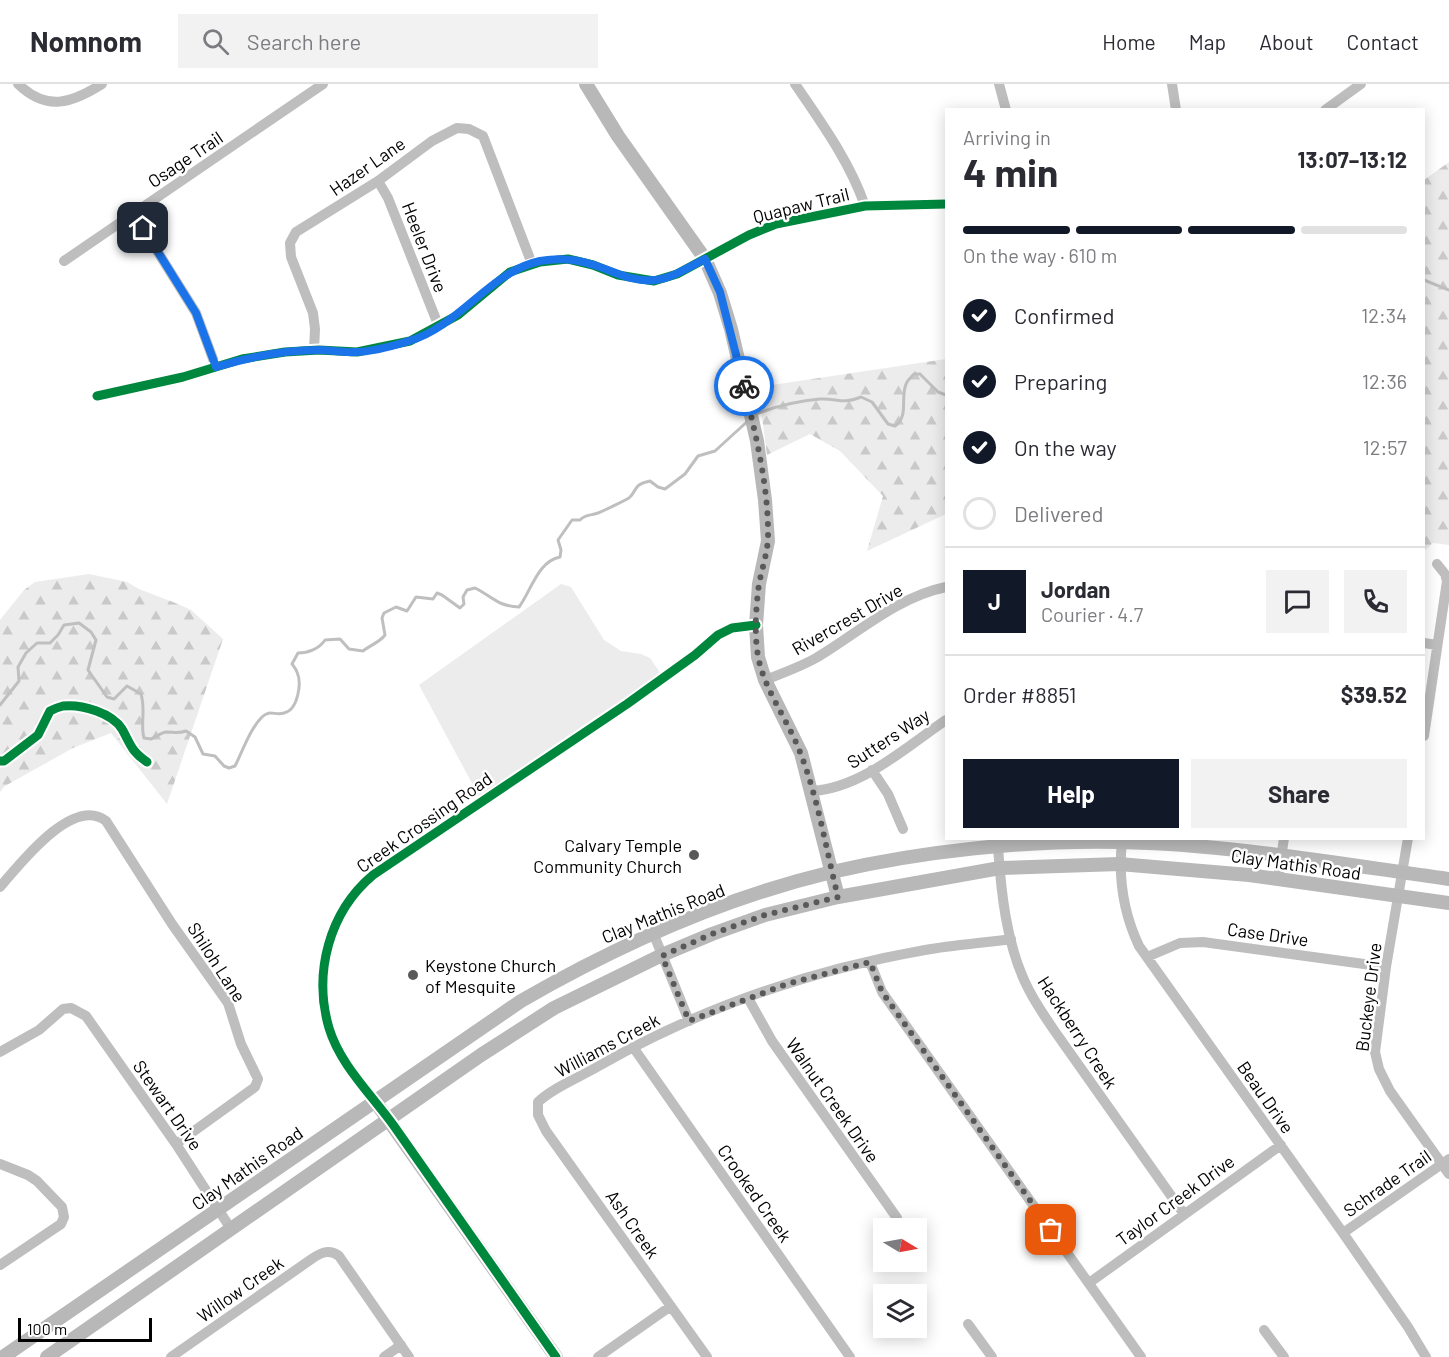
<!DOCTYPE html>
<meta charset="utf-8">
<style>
body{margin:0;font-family:Barlow,sans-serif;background:#f2f2f3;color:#2b2b33;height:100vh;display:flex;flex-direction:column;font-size:22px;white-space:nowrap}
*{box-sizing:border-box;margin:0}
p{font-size:20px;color:#7c7c81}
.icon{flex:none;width:33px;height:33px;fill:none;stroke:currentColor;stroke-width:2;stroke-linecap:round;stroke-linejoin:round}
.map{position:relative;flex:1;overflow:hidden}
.details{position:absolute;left:945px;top:24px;width:480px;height:732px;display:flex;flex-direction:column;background:#fff;border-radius:0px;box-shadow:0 3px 15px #0003}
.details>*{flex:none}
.needle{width:39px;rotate:100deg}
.controls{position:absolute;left:873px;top:1134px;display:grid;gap:12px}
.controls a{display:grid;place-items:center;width:54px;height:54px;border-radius:0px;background:#fff;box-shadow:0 3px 15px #0003;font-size:30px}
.scale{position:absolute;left:18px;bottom:15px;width:134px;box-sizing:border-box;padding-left:6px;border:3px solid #000;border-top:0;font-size:16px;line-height:21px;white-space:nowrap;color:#000;-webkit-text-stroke:4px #fff;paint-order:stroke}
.pin{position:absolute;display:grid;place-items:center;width:51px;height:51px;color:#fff;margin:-26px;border-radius:12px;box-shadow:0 3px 9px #0006}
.courier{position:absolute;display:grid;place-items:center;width:60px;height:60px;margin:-30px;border:4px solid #1a73e8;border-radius:50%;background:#fff;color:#222;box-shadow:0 2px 8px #0007}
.headline em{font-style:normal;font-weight:700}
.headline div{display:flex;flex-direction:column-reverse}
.headline{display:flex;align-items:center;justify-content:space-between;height:102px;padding:0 18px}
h1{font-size:39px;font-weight:700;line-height:45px}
.bar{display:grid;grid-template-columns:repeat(4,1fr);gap:9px 6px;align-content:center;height:72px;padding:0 18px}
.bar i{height:8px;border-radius:4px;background:#e1e1e2}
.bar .current{background:#111827}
.bar p{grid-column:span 4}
.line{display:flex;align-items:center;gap:15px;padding:0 18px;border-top:2px solid #e1e1e2}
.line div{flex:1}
.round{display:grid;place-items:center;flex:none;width:63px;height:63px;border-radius:0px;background:#f2f2f3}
ol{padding:0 18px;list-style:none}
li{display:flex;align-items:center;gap:18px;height:66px}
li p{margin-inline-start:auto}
li .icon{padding:6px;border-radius:50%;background:#111827;color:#fff;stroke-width:4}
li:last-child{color:#7c7c81}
li i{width:33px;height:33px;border:3px solid #e1e1e2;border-radius:50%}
.primary-button{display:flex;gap:12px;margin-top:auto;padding:12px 18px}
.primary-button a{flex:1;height:69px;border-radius:0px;background:#111827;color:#fff;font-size:24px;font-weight:700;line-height:69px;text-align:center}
.primary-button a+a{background:#f2f2f3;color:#2b2b33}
header{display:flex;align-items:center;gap:36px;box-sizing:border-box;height:84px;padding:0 30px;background:#fff;border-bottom:2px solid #e1e1e2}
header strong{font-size:28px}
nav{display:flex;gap:33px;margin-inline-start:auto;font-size:21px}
.search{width:420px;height:54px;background:#f2f2f3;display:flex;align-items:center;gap:15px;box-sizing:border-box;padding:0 21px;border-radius:0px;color:#7c7c81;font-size:22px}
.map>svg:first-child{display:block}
.green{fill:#ececec}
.forest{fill:url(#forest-firs)}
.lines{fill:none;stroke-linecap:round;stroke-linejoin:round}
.stream{stroke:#bfbfbf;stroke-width:3}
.street{stroke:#bebebe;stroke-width:10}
.secondary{stroke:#b8b8b8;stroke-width:14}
.cycleway-casing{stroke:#fff;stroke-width:13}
.cycleway{stroke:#00873e;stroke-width:9}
.done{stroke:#595959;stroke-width:6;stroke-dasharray:0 10.8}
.route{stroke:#1a73e8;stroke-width:8}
.poi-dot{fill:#595959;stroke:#fff;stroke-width:2}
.labels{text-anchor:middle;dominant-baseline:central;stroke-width:5;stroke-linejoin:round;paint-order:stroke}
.street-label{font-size:18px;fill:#000;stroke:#fff}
.poi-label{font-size:18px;fill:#000;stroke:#fff;text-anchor:end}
</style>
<header>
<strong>Nomnom</strong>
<div class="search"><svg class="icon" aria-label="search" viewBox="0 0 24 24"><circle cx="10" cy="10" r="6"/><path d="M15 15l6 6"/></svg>Search here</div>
<nav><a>Home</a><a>Map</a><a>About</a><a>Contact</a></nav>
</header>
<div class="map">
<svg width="1449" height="1273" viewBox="0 0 1449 1273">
<defs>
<pattern id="forest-firs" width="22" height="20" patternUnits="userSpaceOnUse" patternTransform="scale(1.5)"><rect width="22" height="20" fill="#ececec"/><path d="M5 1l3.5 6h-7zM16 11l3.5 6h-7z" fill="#c9c9c9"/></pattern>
</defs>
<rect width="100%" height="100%" fill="#fff"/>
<path class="green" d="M561,500L571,503L604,556L621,567L641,570L650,574L661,590L480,714L419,601Z"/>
<path class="forest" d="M1449,78V461L1433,459L1424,467V96Z
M946,275V430L867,467L883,412L840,367L810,350L767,371L758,303Z
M89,490L127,498L139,505L178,520L191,526L223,555L167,720L111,649L73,664L5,702L0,708V536L24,506L35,498Z"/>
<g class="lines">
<path class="stream" d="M1424,196L1449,206
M756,330C777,322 797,317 820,315C838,314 841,321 861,313L872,318L888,340L895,342C910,331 899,312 907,298C909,295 911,293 914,290H920L938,308L946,311
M0,621L19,597L18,583L26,569L37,559H50L58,551L64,541L79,539L91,548L96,556L88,586L107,613L114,615L127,602L141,610C146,627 140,641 144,654L151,655C156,653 160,649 166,648C174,648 178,650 186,647L195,653L203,670L215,672L224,682L229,684L235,682C243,666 250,645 262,633C270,625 275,632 284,629C298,626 302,599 297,588C296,585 294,583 292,580L298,569C308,569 319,565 325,556L340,555L349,565L363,567C370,561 379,559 385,551L382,534L384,529L396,523L407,527L416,513L433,515L437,509L442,511L460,524L464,520L463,513L467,506L475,504C493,513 497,522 519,523C531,507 538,477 560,473L561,466L558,456L572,436H580C586,430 590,432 598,429C603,427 624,417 629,414C638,406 632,401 650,397L658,403L665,405L685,390L698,372L715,367L749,336"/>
<path class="street" d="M18,0C47,28 72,19 102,0
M795,0C821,38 850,78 865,122
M999,0L1006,26
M1172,0L1176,26
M1325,26L1361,0
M378,97L388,114L439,243
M134,130L196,229L216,283
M64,177L323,0
M314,266L315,245L313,229L291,173L290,159L296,148L378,97L432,57L457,44L469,45L483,52L532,180
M97,312L183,293L242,275L285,268L319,266L357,268L410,257L458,231L510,188L540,178L568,175L593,181L618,191L654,197L677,190L749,151L776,140L865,122L946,120
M1424,559L1437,561
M765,596C783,589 800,583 816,574C858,549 897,513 946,503
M1424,652L1447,497L1445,490L1437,480
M872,686L888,710L903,745
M812,707C862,704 906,663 946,636
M1408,754L1386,883L1375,968L1379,985L1390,1007L1449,1090
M1122,758C1118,795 1123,828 1139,862L1343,1149L1408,1243L1426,1273
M998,763C1001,807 1006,857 1025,898C1033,916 1045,933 1056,949L1184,1130
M1278,795L1284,754
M0,803C20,780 73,711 106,737L172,840L228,919L241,960L258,995L255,1003L176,1060
M654,851L689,937
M1147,873L1180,859L1203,858L1386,883
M870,878L882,908L1141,1273
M748,914L772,957L897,1134
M633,963L850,1273
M0,968L39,946L63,925L71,924L86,932L176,1060L231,1145
M375,1017C363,1002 344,982 337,965C310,906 323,834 373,791L627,620L695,571L718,551L732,544L756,541
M0,1080L28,1091L37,1097L62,1123L64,1133L61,1140L0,1181
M1343,1149L1449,1075
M1089,1199L1281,1061
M968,1240L992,1273
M1264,1246L1284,1273
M171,1273L313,1174C322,1168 330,1165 339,1172L409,1273
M384,1273L401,1261
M598,1273L671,1222
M707,1273L546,1047L538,1031V1018C554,1003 578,994 597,983C698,925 811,886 925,866C954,861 983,859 1011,855"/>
<path class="secondary" d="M586,0L618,52L705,175L720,209L731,245L757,357L765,416L768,457L759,500L756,541L758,573L765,596L801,669L838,813
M375,1017L556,1273
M3,1273L521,917C618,861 723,814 832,788C922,767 1027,756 1119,758C1229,760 1340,780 1449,795
M47,1273L481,971L554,924L662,871L712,850L765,831L838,813L1000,784L1119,780L1249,791L1449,819"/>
<g class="cycleway-casing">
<path id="cycleway" d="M97,312L183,293L242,275L285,268L319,266L357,268L410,257L458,231L510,188L540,178L568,175L593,181L618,191L654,197L677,190L749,151L776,140L865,122L946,120
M0,677H4L38,651L50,627C54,625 59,623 63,622C82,620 112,629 122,645C131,661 131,667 147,678
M556,1273C502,1196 448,1119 394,1042C372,1011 340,981 329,944C313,889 329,828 373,791L627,620L695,571L718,551L732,544L756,541"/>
</g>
<use href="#cycleway" class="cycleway"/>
</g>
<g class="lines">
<path class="done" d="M744,302C756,352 769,404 768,455C767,470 762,485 759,500C756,523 754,549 758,572C764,606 788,636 800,668C818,714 826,765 838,813L765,831L712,850L662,872L689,937L787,900L870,878L882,908L1051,1146"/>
<path class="route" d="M143,144L196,229L216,283C249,273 284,266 319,266C331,266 343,269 355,268C372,268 393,262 409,257C460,242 489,188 540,177C557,174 577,175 594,181C613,187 634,199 655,196C673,194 689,183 705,175L720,208L744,302"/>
</g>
<g class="poi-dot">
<circle cx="694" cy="771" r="6"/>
<circle cx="413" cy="891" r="6"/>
</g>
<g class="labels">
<g class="street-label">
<text transform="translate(185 75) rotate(-34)">Osage Trail</text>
<text transform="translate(367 82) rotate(-35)">Hazer Lane</text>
<text transform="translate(801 121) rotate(-14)">Quapaw Trail</text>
<text transform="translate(425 163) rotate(69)">Heeler Drive</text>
<text transform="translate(847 535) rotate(-30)">Rivercrest Drive</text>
<text transform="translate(888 654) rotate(-33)">Sutters Way</text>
<text transform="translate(424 738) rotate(-35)">Creek Crossing Road</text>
<text transform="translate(1296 780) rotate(8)">Clay Mathis Road</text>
<text transform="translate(663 829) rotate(-22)">Clay Mathis Road</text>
<text transform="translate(1268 850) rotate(8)">Case Drive</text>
<text transform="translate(217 878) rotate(57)">Shiloh Lane</text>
<text transform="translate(1368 913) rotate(-83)">Buckeye Drive</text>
<text transform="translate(1078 948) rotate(57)">Hackberry Creek</text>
<text transform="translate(607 961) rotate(-28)">Williams Creek</text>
<text transform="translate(1266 1013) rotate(55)">Beau Drive</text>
<text transform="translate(833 1016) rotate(55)">Walnut Creek Drive</text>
<text transform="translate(168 1021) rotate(55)">Stewart Drive</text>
<text transform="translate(247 1084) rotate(-35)">Clay Mathis Road</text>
<text transform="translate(1387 1099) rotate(-35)">Schrade Trail</text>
<text transform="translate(755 1109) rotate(55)">Crooked Creek</text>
<text transform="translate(1175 1116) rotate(-36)">Taylor Creek Drive</text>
<text transform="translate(633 1140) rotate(55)">Ash Creek</text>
<text transform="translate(240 1205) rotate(-35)">Willow Creek</text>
</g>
<g class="poi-label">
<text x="682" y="761">Calvary Temple<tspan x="682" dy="21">Community Church</tspan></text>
<text x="425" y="881" text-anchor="start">Keystone Church<tspan x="425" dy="21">of Mesquite</tspan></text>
</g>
</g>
</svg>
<div class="controls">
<a><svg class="needle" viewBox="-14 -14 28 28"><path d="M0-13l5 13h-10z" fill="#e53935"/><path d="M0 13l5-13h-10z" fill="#7c7c81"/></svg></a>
<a><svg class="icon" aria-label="layers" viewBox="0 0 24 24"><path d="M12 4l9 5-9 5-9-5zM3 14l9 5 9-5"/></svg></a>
</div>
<div class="scale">100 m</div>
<div class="pin" style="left:1051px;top:1146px;background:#ea580c"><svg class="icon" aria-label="bag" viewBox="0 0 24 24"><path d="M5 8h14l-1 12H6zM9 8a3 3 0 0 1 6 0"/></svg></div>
<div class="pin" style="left:143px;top:144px;background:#1f2937"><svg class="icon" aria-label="home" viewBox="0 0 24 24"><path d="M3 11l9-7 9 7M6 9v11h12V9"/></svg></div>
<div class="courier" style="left:744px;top:302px"><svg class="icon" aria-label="bike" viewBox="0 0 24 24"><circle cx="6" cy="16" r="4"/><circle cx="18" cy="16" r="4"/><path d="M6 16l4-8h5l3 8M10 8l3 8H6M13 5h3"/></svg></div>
<section class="details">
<div class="headline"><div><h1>4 min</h1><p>Arriving in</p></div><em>13:07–13:12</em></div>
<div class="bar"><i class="current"></i><i class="current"></i><i class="current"></i><i></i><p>On the way · 610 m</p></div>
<ol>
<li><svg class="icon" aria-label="check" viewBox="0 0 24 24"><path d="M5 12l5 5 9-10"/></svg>Confirmed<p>12:34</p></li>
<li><svg class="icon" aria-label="check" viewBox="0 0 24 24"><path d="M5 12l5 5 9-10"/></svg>Preparing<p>12:36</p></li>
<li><svg class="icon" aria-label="check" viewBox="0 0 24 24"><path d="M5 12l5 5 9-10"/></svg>On the way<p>12:57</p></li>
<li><i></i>Delivered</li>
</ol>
<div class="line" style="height:108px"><b class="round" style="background:#111827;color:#fff">J</b><div><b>Jordan</b><p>Courier · 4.7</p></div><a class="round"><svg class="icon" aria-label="chat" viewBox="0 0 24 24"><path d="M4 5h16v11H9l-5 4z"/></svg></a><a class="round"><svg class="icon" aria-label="phone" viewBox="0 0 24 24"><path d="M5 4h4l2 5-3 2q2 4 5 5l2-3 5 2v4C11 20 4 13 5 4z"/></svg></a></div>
<div class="line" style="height:78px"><div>Order #8851</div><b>$39.52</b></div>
<div class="primary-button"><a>Help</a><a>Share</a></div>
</section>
</div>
